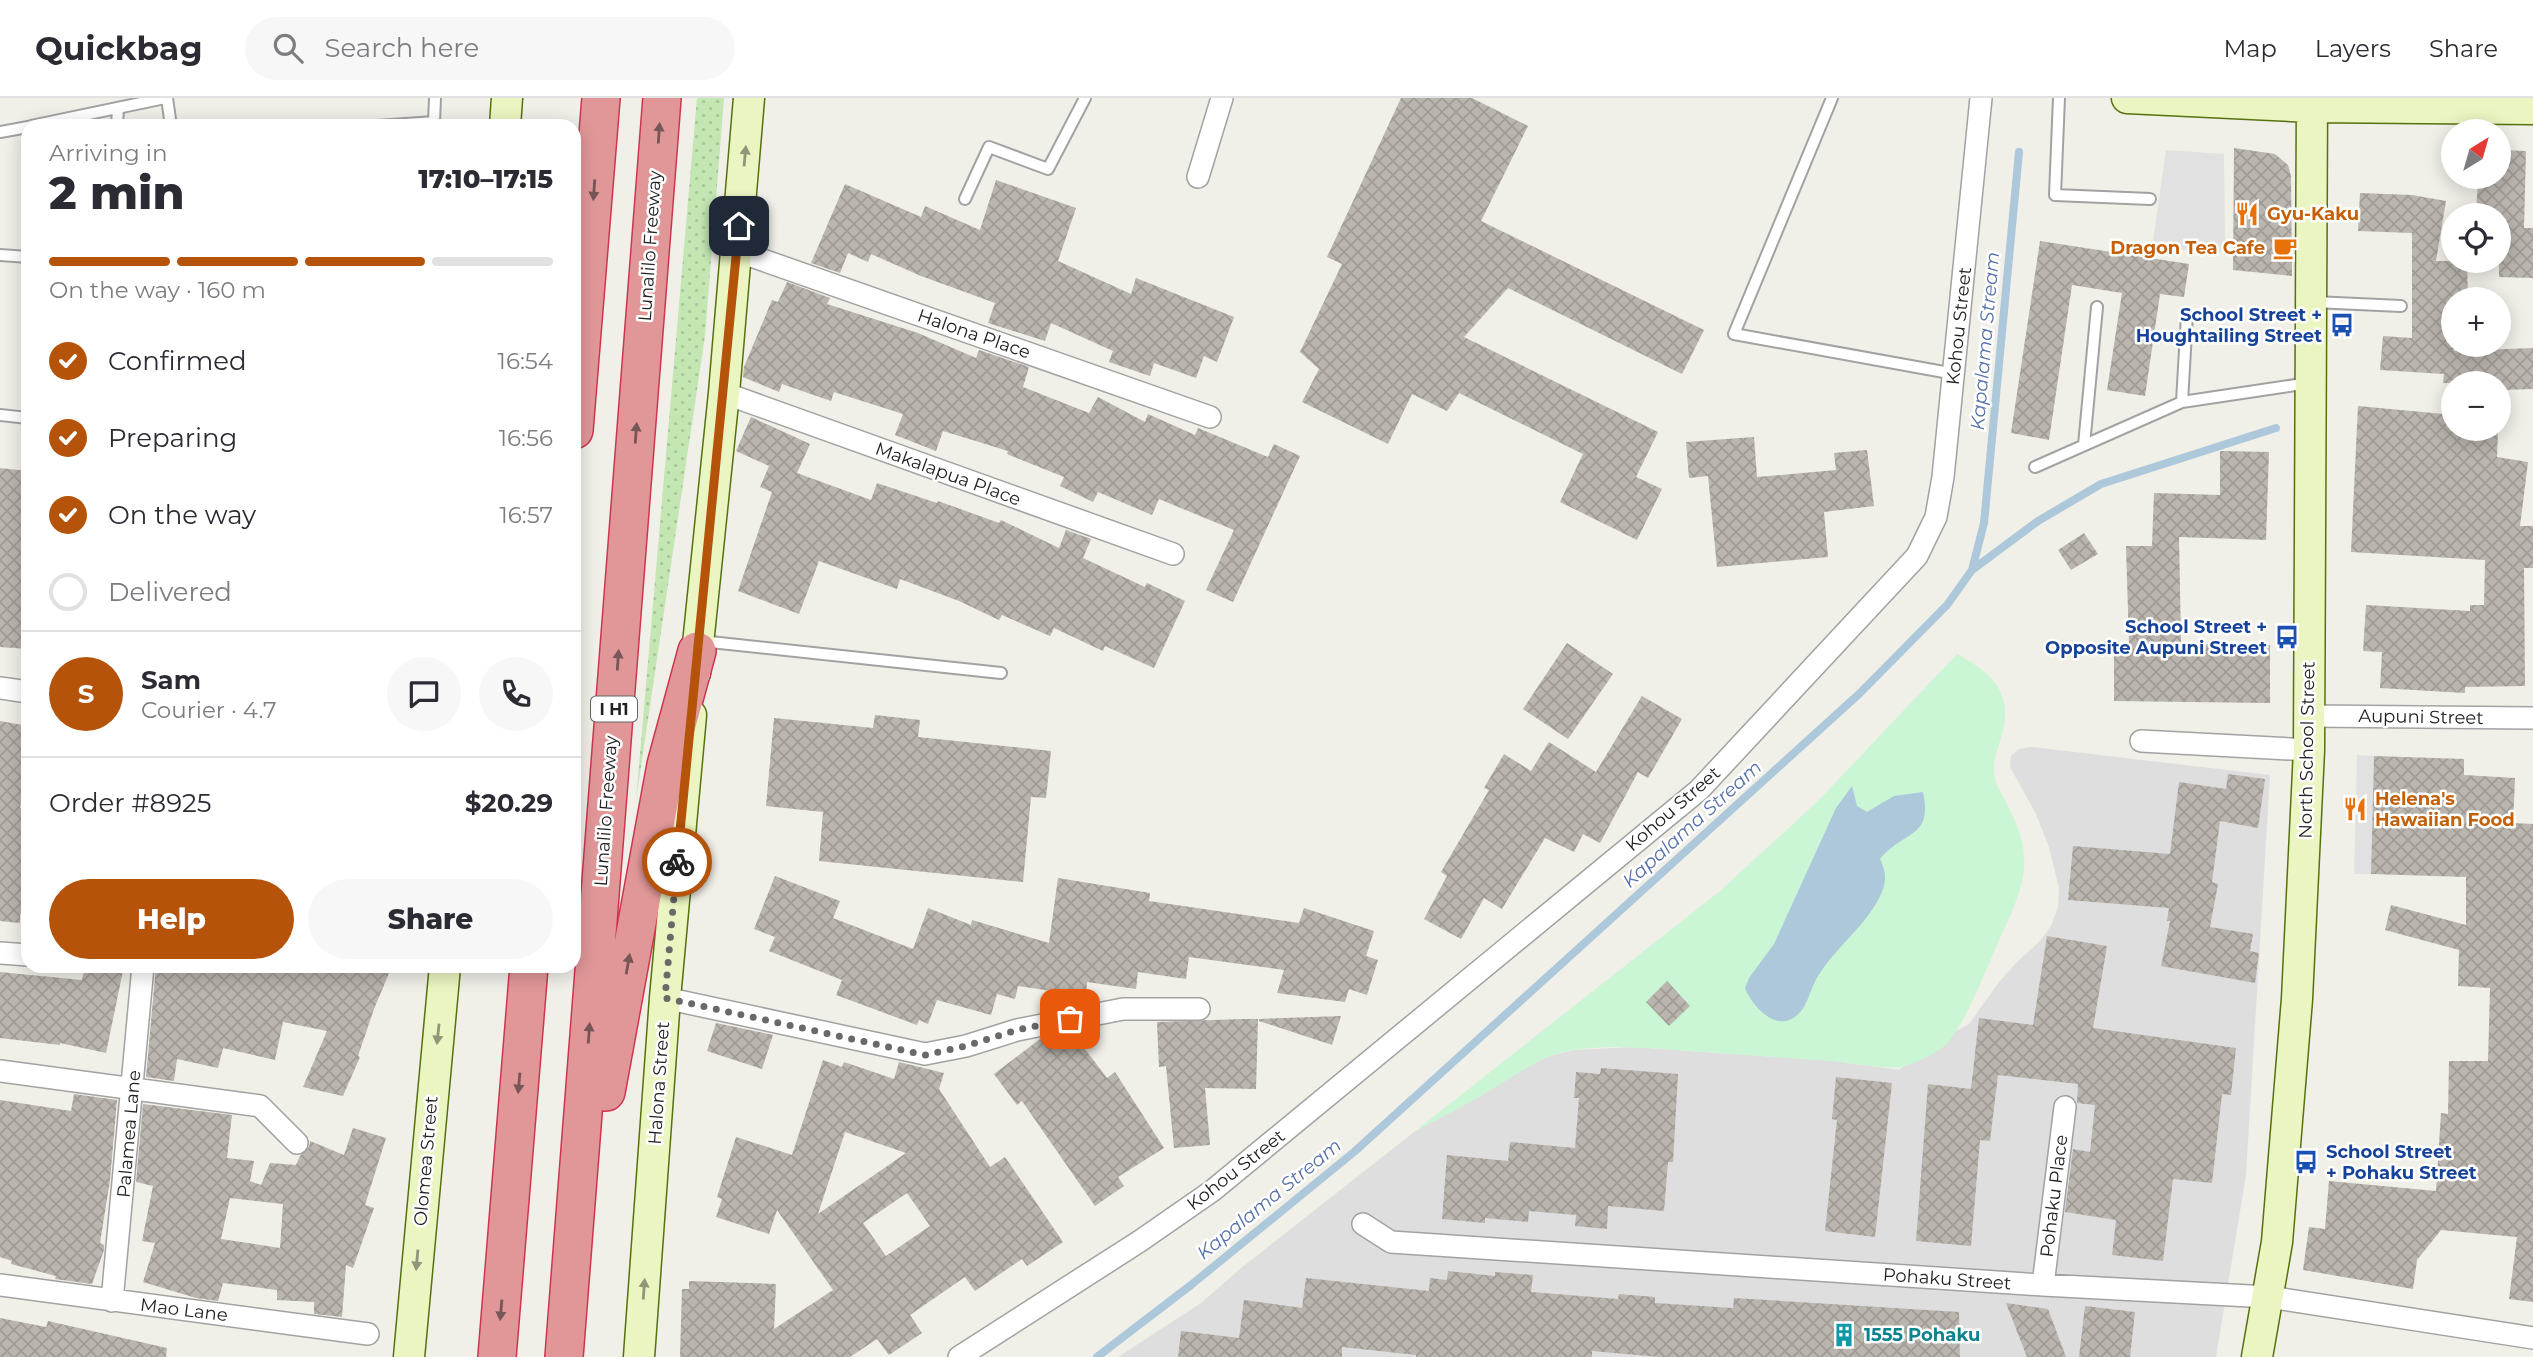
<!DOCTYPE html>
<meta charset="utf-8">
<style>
body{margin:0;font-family:Montserrat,sans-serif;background:#f7f7f7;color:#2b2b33;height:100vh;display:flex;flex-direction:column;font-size:26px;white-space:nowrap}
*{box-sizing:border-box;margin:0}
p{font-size:23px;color:#7c7c81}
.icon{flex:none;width:38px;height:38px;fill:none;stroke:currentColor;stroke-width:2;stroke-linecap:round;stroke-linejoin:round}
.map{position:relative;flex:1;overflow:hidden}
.sheet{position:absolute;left:21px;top:21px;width:560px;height:854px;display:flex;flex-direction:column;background:#fff;border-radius:21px;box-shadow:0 4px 18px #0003}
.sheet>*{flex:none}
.needle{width:46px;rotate:37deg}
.tools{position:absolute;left:2441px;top:21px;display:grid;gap:14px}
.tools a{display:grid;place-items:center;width:70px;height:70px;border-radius:50%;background:#fff;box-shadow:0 4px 18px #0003;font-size:35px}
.pin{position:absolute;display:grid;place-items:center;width:60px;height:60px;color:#fff;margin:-30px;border-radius:14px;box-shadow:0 4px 10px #0006}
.courier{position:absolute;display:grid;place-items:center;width:70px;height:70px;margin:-35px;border:5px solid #b45309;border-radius:50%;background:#fff;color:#222;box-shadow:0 2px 9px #0007}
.headline em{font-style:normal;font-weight:800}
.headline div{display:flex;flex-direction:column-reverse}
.headline{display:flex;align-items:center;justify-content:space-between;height:119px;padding:0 28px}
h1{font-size:46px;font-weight:800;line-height:52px}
.bar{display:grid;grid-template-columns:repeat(4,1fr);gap:10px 7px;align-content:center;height:84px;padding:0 28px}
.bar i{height:9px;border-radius:5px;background:#e1e1e2}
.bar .current{background:#b45309}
.bar p{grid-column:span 4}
.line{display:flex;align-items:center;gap:18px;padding:0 28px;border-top:2px solid #e1e1e2}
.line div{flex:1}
.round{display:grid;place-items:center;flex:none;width:74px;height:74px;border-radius:37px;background:#f7f7f7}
ol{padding:0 28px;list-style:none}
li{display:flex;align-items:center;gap:21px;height:77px}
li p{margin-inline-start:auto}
li .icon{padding:7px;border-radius:50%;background:#b45309;color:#fff;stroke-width:4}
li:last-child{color:#7c7c81}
li i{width:38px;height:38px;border:4px solid #e1e1e2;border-radius:50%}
.action{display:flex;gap:14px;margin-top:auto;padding:14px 28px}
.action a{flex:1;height:80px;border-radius:42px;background:#b45309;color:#fff;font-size:28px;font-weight:800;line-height:80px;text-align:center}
.action a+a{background:#f7f7f7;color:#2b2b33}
header{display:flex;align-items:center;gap:42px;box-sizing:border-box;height:98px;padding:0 35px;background:#fff;border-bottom:2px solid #e1e1e2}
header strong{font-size:33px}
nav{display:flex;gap:38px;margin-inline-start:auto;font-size:24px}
.search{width:490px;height:63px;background:#f7f7f7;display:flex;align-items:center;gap:18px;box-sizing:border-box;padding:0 24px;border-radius:38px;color:#7c7c81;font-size:26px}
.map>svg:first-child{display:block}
.residential{fill:#dfdede}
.grass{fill:url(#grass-dots)}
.park{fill:#caf6d5}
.parking{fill:#e1e1e1}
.water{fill:#acc8da}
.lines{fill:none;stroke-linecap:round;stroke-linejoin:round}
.stream{stroke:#acc8da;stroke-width:8}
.building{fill:url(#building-cross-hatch);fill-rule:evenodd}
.lane-casing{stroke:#a2a2a2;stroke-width:14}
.street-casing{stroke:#a2a2a2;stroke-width:24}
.secondary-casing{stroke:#56710e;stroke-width:33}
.highway-casing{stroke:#ce3650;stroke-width:40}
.lane{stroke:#fff;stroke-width:10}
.street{stroke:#fff;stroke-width:21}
.secondary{stroke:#eaf5c1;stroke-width:30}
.highway{stroke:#e19798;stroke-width:37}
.oneway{fill:#775657}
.oneway2{fill:#909679}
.done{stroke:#696967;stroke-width:7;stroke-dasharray:0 12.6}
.route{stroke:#b45309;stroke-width:9}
.labels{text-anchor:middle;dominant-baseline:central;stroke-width:5;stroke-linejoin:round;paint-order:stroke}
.shield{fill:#fff;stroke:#646464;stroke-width:2}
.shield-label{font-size:16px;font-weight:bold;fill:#212121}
.food-label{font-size:18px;font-weight:bold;fill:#c56008;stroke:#fff;text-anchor:start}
.street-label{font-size:18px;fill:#212121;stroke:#fff}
.transit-label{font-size:18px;font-weight:bold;fill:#164399;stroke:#fff;text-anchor:end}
.culture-label{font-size:18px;font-weight:bold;fill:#0d838f;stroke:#fff;text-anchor:start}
.water-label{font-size:19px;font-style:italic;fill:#5470aa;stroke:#fff}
</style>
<header>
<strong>Quickbag</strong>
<div class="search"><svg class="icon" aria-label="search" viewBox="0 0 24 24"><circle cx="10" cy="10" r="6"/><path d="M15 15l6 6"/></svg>Search here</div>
<nav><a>Map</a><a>Layers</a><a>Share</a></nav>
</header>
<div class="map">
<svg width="2533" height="1259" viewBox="0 0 2533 1259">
<defs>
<pattern id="grass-dots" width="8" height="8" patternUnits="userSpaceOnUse" patternTransform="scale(1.75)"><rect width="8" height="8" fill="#c3e6b3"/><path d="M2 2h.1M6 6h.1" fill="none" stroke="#a7c59a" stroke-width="1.8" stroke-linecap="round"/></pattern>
<pattern id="building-cross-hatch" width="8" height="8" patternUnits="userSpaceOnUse" patternTransform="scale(1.75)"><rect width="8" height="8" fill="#bab5ae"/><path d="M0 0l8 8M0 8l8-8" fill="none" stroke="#a09b95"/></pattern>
</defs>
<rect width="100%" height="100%" fill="#f0efe8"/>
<path class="residential" d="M2031,649L2270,677L2246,1077L2216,1259H1118L1201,1205L1241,1170L1414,1034L1489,993L1521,971L1550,958L1574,952L1632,949L1835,963L1899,972L1926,949L1969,926L1999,884L2018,863L2039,844L2051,828L2058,809L2059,790L2049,749L2035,714L2010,669L2011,658L2019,651Z"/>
<path class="grass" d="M697,0H724L705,238L636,702Z"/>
<path class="park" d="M1957,556C1996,577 2015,598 2000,643C1994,662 1990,675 2000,693C2038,760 2027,781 1997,847C1986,871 1963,933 1943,949C1933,957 1913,967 1900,969C1882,971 1851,965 1832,963C1784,960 1737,956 1689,953C1651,950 1611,946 1573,952C1539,958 1518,976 1489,993C1465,1008 1439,1020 1414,1034L1720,793L1819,702Z"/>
<path class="parking" d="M2166,52L2224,56L2225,154L2152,150Z
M2357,657L2374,658L2371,776H2354Z"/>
<path class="water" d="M1852,688L1857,708L1867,714L1894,698L1923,694C1933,741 1904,732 1880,761C1886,774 1887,782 1881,796C1867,827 1836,849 1818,878C1809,892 1807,916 1789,922C1770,929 1751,905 1745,890L1749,880L1774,846L1836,710Z"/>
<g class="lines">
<path class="stream" d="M1972,472L2038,423L2101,386L2276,330
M1097,1259L1191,1187L1354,1054L1859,596L1947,507L1972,472L1984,425L2019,54"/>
</g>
<path class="building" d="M1401,0H1472L1528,28L1481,123L1704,232L1682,276L1508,190L1464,239L1658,334L1636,379L1662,391L1637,442L1560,404L1583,356L1459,295L1447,313L1412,296L1388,346L1302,304L1319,271L1300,254L1342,166L1327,159Z
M2234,50L2275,56L2288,67L2291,78L2292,178L2233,172Z
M2499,52L2526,53L2524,130H2533V180L2499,179V117H2476L2478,79H2499Z
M996,82L1076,110L1058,163L1131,196L1136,180L1234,219L1217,264L1204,258L1196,280L1154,265L1150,278L1109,264L1113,253L1051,225L1045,243L988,225L995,205L921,178L871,156L868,164L848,155L840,175L811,165L845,86L921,119L925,108L980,132Z
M2360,95L2412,97L2446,103L2436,163H2467L2468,201H2454V253L2533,250V291L2499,292V285H2443L2444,276L2380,272L2383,238L2412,240V135L2358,133Z
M2040,143L2189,166L2184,199L2160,196L2145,298L2107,292L2122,195L2072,187L2049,342L2011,335Z
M787,184L830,200L827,206L918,235L976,260L979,252L1029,269L1023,289L1089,315L1098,299L1145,324L1148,316L1195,337L1198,330L1268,359L1274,346L1300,358L1233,504L1206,492L1234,432L1159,401L1152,417L1098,394L1093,404L1060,388L1064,379L1007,356L1008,353L943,333L936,353L895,337L903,316L834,294L831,303L782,286L779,294L743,279L744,269L772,202L778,204Z
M2358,308L2454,317V331H2498L2497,359L2528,364L2520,428H2533V470H2524L2525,588L2465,589V595L2380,590L2382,554L2363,553L2366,507L2470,513V507H2484L2485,462L2351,454Z
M751,319L810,346L797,375L871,402L877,385L937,405L938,403L999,425L1001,422L1059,450L1066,432L1091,441L1083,460L1145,489L1147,485L1185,503L1154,570L1105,548L1103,553L1054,530L1050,538L1002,517L999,522L959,503L900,481L897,491L819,463L799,516L738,493L772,394L760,389L769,368L736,353Z
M1754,339L1757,379L1836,372L1834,355L1867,352L1874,408L1824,414L1828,459L1717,469L1708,378L1689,380L1686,344Z
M2220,353L2269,354L2266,442L2179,439L2181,546L2270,547V605L2114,603V546H2129L2126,448H2152L2154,395L2220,397Z
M0,370L28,373V551L0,549Z
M2084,435L2098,456L2071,472L2058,452Z
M1567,545L1613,576L1568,641L1523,611Z
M1642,598L1682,621L1648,680L1638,674L1600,745L1583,736L1574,754L1545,740L1502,811L1484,800L1461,841L1424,821L1447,778L1441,774L1489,692L1484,690L1504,656L1531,673L1549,644L1596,674Z
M875,617L920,622L918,639L1051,653L1046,700L1031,699L1023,784L819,763L823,714L766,708L774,620L873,630Z
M0,623L28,628V652L20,710H24L21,729L28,730V817L20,816V825L0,823Z
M2374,658L2464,661V677L2515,680L2513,725L2533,726V1204L2509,1201L2517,1139L2441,1132L2417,1162L2413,1191L2303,1172L2309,1129L2325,1131L2329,1083L2436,1093L2441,1015L2448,1016L2449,963H2488L2490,890L2458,888L2459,852L2385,832L2391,807L2466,827V779L2371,776Z
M2228,676L2265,681L2258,730L2220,723L2212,784L2218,786L2210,829L2253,836L2250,853L2259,855L2255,885L2161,868L2170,823H2167L2169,810L2068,802L2073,748L2170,756L2179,684L2226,691Z
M775,778L840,803L833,820L913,851L928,810L971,827L972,822L1049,845L1058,780L1150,795L1149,803L1299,825L1304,810L1374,833L1366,858L1378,862L1367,897L1349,891L1345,904L1277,895L1284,872L1189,859L1186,881L1138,874L1136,891L1087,884L1086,898L1018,888L1015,901L997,896L991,917L937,902L928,926L919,922L917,927L836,897L842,882L769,853L775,839L754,831Z
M2047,838L2107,848L2093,930L2236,950L2231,997L2222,996L2212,1085L2173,1081L2163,1163L2112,1157L2116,1122L2065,1114L2073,1051L2090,1054L2095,1007L2077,1005L2078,986L1998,977L1990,1043L1980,1042L1971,1148L1916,1143L1928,986L1971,991L1979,920L2033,927Z
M85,868H124L106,955L60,945V947L0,940V874L82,882Z
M156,868H392L374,911L358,958L360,959L343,998L303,989L327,933L283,924L275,962L223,950L218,970L177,961L174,983L146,979Z
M1667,883L1690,908L1669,928L1646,904Z
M1341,918L1332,947L1259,923V921Z
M1242,921H1258L1256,991L1205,990L1210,1047L1174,1050L1166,968L1159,969L1157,924Z
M716,925L773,937L762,971L707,953Z
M1072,934L1107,980L1115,974L1164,1050L1118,1079L1124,1088L1095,1108L1022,1003L1017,1007L994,976L1040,941Z
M823,962L842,969L844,964L894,981L899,964L944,975L939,991L990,1069L1005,1059L1063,1144L1027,1168L1022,1161L975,1193L965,1179L910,1217L922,1235L889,1257L877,1241L850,1259H680L682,1191H689V1183L776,1186L774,1231L833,1192L777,1112L769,1136L716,1119L722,1101L717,1099L736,1039L792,1057ZM845,1034L906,1055L818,1116ZM907,1095L930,1128L886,1158L863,1125Z
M1601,970L1678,976L1673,1064H1668L1664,1113L1608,1108L1607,1131L1575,1128L1576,1117L1529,1113L1528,1124L1485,1120V1125L1442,1121L1447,1057L1508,1063L1510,1044L1575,1050L1579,1000H1574L1576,974L1600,976Z
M1836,979L1892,985L1875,1139L1825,1133L1837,1022L1832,1021Z
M74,996L117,1002L110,1082L100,1145L104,1147V1152L92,1186L55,1181L56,1178L11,1166L12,1163L0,1159V1002L71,1013Z
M143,1006L232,1017L227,1060L254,1063L250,1083L261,1087L270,1065L296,1067L300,1058L309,1049L310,1043L344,1057L353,1030L386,1040L365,1107L374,1110L353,1170L346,1167L342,1219L314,1216V1204L277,1202V1192L223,1185L218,1203L196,1200L143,1184L155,1145L142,1143L153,1088L136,1084ZM230,1100L283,1106L280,1150L221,1141Z
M1448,1173L1495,1178V1174L1533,1177L1531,1194L1618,1201L1619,1196L1655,1199V1205L1733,1210L1734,1200L1959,1214L1960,1259H1659L1592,1253V1259H1416V1257L1342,1249V1259H1178L1181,1233L1239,1240L1244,1202L1302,1210L1306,1180L1429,1193L1430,1180L1447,1182Z
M2006,1205L2048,1211L2066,1259H2027Z
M2085,1208L2135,1214L2130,1259H2079Z
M0,1220L46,1229L48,1223L167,1250L166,1259H0Z"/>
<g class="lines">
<g class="lane-casing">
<path id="lane" d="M167,0L171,28
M1832,0L1734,236L1955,276
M2059,0L2055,97L2150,101
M434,24L435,0
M31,28L165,0
M117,28L118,10
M377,28L434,24L433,28
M0,34L28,29
M965,101L989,49L1048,71L1085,0
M0,157L28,159
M2314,204L2401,208
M2182,304L2187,217
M0,317L28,320
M2084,347L2097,209
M2035,369L2182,304L2309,285
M701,543L1001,575"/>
</g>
<g class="street-casing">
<path id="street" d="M1198,79L1222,0
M737,153L1210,319
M724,295L1173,456
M0,590L28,594
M2309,618L2533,620
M2141,643L2309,652
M0,855L28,857
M665,900L925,956L966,948L1017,932L1123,911H1199
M0,973L260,1008L297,1045
M1363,1126L1391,1144L2043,1187L2269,1199L2533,1240
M0,1187L368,1236
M2043,1187L2065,1009
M112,1203L143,868
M959,1259L1140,1143L1212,1093L1699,692L1917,458L1936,419L1943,379L1981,0"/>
</g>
<g class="secondary-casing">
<path id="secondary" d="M2127,0L2312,9L2533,11
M505,28L507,0
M695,575L724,295L749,0
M409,1259L445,868
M639,1259L665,900L691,617
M2257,1259L2277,1144L2297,901L2309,652L2312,0"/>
</g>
<g class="highway-casing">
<path id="highway" d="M574,332L601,0
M606,994L666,667L697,553
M497,1259L529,868
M564,1259L662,0"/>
</g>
<use href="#lane" class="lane"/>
<use href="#street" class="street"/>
<use href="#secondary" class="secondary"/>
<use href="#highway" class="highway"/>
</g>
<defs><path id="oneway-solid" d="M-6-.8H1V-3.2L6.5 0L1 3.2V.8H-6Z" transform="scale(1.75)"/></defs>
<g class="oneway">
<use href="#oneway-solid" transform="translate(659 35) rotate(-86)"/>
<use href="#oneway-solid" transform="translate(594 92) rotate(94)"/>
<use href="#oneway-solid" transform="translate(636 335) rotate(-86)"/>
<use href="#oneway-solid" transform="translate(618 562) rotate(-86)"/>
<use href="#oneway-solid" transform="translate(628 866) rotate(-80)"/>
<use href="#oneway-solid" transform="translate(589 935) rotate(-86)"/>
<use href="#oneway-solid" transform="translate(519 985) rotate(95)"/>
<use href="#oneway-solid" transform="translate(501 1212) rotate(95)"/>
</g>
<g class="oneway2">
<use href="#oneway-solid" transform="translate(745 58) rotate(-85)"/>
<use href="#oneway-solid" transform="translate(438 936) rotate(96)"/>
<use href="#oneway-solid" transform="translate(417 1162) rotate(95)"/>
<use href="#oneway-solid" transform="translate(644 1191) rotate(-86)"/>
</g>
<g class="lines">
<path class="done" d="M677,764L665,900L925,957L966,948L1017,932L1070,921"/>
<path class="route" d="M677,764L739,128"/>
</g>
<defs>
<g id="restaurant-bare" transform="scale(1.89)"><path d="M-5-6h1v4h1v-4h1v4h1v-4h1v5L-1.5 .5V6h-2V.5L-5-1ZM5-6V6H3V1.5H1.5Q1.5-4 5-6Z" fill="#e8710a" stroke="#fff" stroke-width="2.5" paint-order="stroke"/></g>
<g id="cafe-bare" transform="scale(1.89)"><path d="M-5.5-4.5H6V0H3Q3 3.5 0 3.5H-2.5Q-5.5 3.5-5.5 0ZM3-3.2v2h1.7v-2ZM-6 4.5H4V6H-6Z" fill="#e8710a" stroke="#fff" stroke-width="2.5" paint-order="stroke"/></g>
<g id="bus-bare" transform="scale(1.89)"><path d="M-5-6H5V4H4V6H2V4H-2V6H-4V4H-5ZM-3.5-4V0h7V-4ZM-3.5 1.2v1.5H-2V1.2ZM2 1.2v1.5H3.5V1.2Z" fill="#1a4fb4" stroke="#fff" stroke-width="2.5" paint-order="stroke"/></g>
<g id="building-bare" transform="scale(1.89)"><path d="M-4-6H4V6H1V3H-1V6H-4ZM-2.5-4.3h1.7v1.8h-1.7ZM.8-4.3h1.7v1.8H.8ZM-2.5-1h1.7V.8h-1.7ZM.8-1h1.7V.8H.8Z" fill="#0f9aa8" stroke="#fff" stroke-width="2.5" paint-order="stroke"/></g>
</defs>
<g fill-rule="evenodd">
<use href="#restaurant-bare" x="2247" y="116"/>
<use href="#cafe-bare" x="2285" y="150"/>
<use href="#bus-bare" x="2342" y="227"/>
<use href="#bus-bare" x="2287" y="539"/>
<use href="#restaurant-bare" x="2355" y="711"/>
<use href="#bus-bare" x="2306" y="1064"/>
<use href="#building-bare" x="1844" y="1237"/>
</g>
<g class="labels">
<rect class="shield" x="591" y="598.5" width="46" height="25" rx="5"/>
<g class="shield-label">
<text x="614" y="611">I H1</text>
</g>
<g class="food-label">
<text x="2267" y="116">Gyu-Kaku</text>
<text x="2265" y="150" text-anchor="end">Dragon Tea Cafe</text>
<text x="2375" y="701">Helena's<tspan x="2375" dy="21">Hawaiian Food</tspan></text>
</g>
<g class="street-label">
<text transform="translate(650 148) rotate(-86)">Lunalilo Freeway</text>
<text transform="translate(1959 228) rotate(-84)">Kohou Street</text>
<text transform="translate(974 236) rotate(19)">Halona Place</text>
<text transform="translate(948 376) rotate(20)">Makalapua Place</text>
<text transform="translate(2421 619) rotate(1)">Aupuni Street</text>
<text transform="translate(2307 652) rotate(-89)">North School Street</text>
<text transform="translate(1673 711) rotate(-41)">Kohou Street</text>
<text transform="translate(606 713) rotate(-86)">Lunalilo Freeway</text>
<text transform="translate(659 985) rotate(-86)">Halona Street</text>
<text transform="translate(129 1036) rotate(-85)">Palamea Lane</text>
<text transform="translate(426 1063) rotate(-85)">Olomea Street</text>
<text transform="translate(1236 1072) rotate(-38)">Kohou Street</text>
<text transform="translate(2054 1098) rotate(-83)">Pohaku Place</text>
<text transform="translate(1947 1181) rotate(4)">Pohaku Street</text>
<text transform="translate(184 1212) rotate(7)">Mao Lane</text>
</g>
<g class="transit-label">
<text x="2322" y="217">School Street +<tspan x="2322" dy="21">Houghtailing Street</tspan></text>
<text x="2267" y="529">School Street +<tspan x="2267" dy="21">Opposite Aupuni Street</tspan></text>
<text x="2326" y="1054" text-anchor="start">School Street<tspan x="2326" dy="21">+ Pohaku Street</tspan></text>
</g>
<g class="culture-label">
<text x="1864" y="1237">1555 Pohaku</text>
</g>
<g class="water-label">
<text transform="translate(1985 243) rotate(-85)">Kapalama Stream</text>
<text transform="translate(1692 726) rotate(-42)">Kapalama Stream</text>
<text transform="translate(1269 1101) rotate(-39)">Kapalama Stream</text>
</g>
</g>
</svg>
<div class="tools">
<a><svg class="needle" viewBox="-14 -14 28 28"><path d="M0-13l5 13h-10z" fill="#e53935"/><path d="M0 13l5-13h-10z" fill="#7c7c81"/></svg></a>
<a><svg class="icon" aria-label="locate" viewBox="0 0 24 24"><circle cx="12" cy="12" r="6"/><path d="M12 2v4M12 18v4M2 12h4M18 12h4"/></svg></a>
<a>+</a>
<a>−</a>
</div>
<div class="pin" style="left:1070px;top:921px;background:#ea580c"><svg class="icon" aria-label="bag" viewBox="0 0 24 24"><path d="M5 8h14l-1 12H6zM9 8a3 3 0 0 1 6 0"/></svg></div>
<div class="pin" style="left:739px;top:128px;background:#1f2937"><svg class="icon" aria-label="home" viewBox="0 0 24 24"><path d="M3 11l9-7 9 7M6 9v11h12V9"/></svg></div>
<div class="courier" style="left:677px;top:764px"><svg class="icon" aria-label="bike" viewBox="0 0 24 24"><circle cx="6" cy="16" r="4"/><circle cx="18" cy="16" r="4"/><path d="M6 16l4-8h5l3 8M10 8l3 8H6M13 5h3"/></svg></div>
<section class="sheet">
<div class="headline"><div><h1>2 min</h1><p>Arriving in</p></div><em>17:10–17:15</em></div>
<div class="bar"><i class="current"></i><i class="current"></i><i class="current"></i><i></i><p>On the way · 160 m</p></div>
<ol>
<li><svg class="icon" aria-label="check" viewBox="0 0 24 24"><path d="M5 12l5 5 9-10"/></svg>Confirmed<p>16:54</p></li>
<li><svg class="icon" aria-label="check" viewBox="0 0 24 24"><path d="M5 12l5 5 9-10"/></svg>Preparing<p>16:56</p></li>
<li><svg class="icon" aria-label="check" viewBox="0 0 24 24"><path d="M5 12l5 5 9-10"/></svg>On the way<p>16:57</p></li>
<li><i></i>Delivered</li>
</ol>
<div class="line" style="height:126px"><b class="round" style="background:#b45309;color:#fff">S</b><div><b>Sam</b><p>Courier · 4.7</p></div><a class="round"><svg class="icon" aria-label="chat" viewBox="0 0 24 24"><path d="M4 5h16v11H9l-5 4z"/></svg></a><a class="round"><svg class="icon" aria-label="phone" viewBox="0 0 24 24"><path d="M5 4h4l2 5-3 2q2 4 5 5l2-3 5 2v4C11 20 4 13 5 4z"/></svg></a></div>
<div class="line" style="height:91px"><div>Order #8925</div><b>$20.29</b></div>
<div class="action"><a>Help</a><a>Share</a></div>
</section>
</div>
